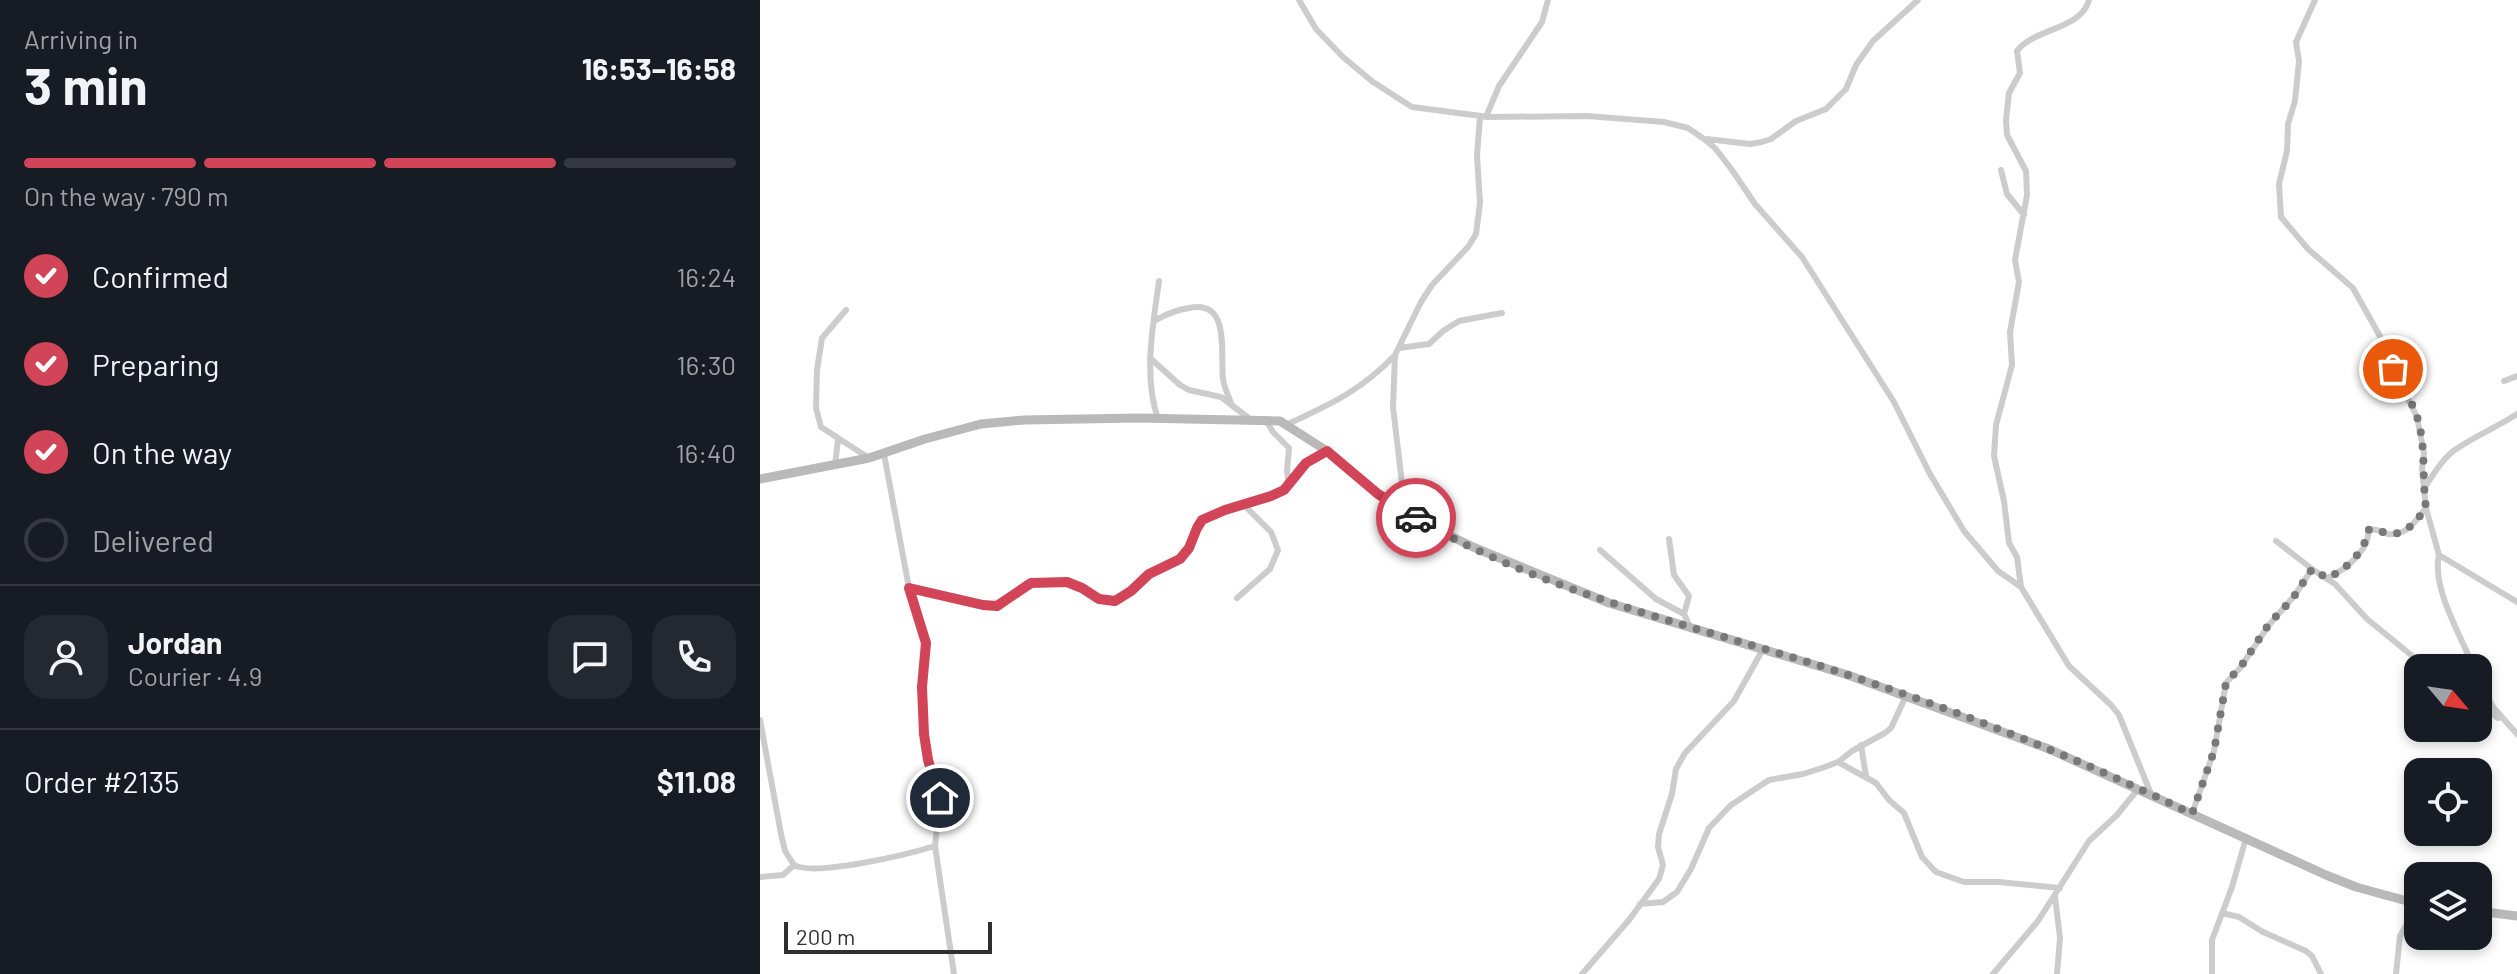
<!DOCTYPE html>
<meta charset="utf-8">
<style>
body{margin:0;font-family:Barlow,sans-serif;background:#242831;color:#f1f3f6;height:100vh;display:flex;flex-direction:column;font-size:30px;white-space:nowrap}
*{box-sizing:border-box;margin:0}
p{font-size:26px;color:#9ea1a6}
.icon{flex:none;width:44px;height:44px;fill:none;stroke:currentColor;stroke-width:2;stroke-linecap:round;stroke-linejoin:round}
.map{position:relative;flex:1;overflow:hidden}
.side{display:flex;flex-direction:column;background:#171b24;width:760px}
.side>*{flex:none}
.needle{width:52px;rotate:119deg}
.fabs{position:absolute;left:1644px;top:654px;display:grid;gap:16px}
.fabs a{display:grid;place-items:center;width:88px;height:88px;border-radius:16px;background:#171b24;box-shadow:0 4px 12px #0003;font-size:40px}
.scale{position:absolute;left:24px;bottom:20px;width:208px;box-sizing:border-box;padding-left:8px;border:4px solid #2f2f2f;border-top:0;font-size:22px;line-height:28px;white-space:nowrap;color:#2f2f2f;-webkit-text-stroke:6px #fff;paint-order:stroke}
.pin{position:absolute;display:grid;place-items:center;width:68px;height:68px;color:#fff;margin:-34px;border:4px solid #fff;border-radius:50%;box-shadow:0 2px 8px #0007}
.courier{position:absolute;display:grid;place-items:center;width:80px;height:80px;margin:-40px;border:6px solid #d24457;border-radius:50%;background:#fff;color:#222;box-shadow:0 2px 10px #0007}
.overview em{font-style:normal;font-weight:700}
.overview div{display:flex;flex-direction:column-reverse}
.overview{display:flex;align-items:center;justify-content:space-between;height:136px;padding:0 24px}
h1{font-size:52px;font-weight:700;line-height:60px}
.bar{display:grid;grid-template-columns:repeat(4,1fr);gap:12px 8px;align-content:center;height:96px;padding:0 24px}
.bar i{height:10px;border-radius:6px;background:#363941}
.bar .active{background:#d24457}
.bar p{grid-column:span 4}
.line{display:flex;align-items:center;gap:20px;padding:0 24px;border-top:2px solid #363941}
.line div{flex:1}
.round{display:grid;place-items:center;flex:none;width:84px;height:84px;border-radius:24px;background:#242831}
ol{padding:0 24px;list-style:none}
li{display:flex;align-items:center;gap:24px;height:88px}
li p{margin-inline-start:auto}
li .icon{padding:8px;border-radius:50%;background:#d24457;color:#fff;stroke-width:4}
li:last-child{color:#9ea1a6}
li i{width:44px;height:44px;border:4px solid #363941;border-radius:50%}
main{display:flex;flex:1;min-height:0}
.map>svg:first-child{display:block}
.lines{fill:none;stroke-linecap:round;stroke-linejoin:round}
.street{stroke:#ccc;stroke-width:6}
.secondary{stroke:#b9b9b9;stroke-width:9}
.done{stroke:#787878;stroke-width:8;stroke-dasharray:0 14.4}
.route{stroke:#d24457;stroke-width:10}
</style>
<main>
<section class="side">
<div class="overview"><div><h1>3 min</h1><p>Arriving in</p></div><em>16:53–16:58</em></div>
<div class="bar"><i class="active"></i><i class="active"></i><i class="active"></i><i></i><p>On the way · 790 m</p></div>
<ol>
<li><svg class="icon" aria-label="check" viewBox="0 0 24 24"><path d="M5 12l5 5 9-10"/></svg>Confirmed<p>16:24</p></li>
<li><svg class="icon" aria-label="check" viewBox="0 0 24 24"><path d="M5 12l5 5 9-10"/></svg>Preparing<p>16:30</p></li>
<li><svg class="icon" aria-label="check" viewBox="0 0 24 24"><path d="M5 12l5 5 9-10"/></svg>On the way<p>16:40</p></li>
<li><i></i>Delivered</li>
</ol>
<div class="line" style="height:144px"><a class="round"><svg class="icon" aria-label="person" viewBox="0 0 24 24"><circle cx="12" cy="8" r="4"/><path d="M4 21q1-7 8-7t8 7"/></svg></a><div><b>Jordan</b><p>Courier · 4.9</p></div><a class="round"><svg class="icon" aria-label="chat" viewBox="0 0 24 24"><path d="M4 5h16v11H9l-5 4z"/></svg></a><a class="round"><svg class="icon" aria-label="phone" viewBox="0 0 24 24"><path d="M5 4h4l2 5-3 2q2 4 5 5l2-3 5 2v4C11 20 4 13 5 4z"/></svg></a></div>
<div class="line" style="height:104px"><div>Order #2135</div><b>$11.08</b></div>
</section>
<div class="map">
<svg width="1757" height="974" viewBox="0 0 1757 974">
<rect width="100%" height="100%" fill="#fff"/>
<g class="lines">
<path class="street" d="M539,0L556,29L583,57L613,82L652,107L729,117L827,116L904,122L928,128L944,139L955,148L972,170L995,204L1042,257L1134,402L1170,474L1204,531L1238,571L1261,587
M1329,0C1321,30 1274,28 1257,51L1260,73L1249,93L1246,120L1247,135L1266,171L1267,195L1255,260L1259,282L1250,332L1252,365L1236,425L1234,456L1244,501L1249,543L1257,557L1261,587L1309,666L1351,705L1359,715L1391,794
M1555,0L1536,42L1539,61L1535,101L1528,124L1527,151L1519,184L1521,217L1548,249L1593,288L1626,347L1633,369L1657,417L1664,453L1662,469L1666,508L1679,555L1757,602
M726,117L739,86L782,22L788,0
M947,139L990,144L1002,142L1011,139L1036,121L1066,109L1086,89L1096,65L1113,41L1158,0
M1241,170L1247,194L1264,215
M86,310L62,338L57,370L56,408L61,427L109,458
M394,321C406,314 416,310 429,308C471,299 460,353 463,379C464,387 468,395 471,403
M639,348L669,344L683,331L699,321L742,313
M390,358L420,385L429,390L461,397L490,419
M1744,381L1757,376
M398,419C383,375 393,326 399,281
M505,419L513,432L529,448L527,471L529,485
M528,424C571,404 602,390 635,355
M124,454L149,588L166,643L162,687L164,734L168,760L180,798L175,846L194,974
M75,466L78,439
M1665,487C1673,475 1680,462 1692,452C1712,437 1736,428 1757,414
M645,509L633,407L635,355L661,302L672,285L708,247L716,234L720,203L717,156L720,116
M909,539L914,575L929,596L924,614
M1516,541L1552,569L1575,584L1607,619L1667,668
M840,550L896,599L924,614L931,629
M1679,555C1671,587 1702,638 1714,668
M1567,578C1582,572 1599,558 1606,543C1608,539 1608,534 1609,530C1617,528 1620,532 1628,534C1645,537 1657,520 1666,508
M149,588L223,605L237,606L271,583L307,582L322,588L339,599L355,601C369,594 377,582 389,574C400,566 415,566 423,557C436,543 433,525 450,515L511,496L524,490L546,463L567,451
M477,598L510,569L518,550L511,532L483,504
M1718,679L1733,707L1757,734
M1718,705L1738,718
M0,720L21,834L25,851L34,865C55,877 149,854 175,846
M1101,745L1106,776
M1078,762L1116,783L1129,800L1144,813L1162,857L1176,872L1204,882H1239L1300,888
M1432,814L1454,751L1466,683L1480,668L1509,625L1535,595L1552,569
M0,877L23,875L34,865
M1295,897L1300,938L1297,974
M880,904L903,902L917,892L931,869L949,828L971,805L1009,780L1043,774L1062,768L1078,762L1092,751L1125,733L1131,728L1146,696
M1462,913L1479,917L1503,932L1546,951L1552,956L1561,974
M822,974L869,920L899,879L903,865L898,847L899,834L912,794L916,769L925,753L974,701L1003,649
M1233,974L1278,921L1329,841L1357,815L1378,789
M1452,974V940L1472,887L1486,838
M1636,974L1640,936L1658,905"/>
<path class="secondary" d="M0,479L109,458L165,439L221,424L264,420L379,418L520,421L567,451L618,494L678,530L713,547L849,603L1088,675L1289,749L1566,875L1596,887L1658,904
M1718,911L1757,916"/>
</g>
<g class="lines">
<path class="done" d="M656,518C779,590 919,622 1054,664C1183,705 1311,754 1432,814L1454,751L1466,683L1482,665L1509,624L1533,598L1552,569L1567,578C1586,570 1606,551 1608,530C1617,528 1619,532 1628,533C1645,537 1657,520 1666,508C1662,478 1666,448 1658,420C1653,402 1641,386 1633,369"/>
<path class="route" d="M180,798L168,760L164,734L162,687L166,643L149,588L223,605L237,606L271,583L307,582L322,588L339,599L355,601L371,591L389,574L420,559L429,548L437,528L442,520L465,510L511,496L524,490L546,463L567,451L618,494L656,518"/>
</g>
</svg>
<div class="fabs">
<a><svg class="needle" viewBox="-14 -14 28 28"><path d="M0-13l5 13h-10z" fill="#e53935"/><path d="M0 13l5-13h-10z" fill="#9ea1a6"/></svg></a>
<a><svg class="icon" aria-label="locate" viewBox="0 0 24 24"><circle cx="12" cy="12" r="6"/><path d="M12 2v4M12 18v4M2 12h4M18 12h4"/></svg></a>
<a><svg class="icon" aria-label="layers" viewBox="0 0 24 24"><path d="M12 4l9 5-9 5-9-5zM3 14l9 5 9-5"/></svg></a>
</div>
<div class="scale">200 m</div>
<div class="pin" style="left:1633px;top:369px;background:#ea580c"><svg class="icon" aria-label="bag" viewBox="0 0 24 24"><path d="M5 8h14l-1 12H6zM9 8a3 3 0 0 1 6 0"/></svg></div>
<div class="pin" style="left:180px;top:798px;background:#1f2937"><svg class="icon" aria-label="home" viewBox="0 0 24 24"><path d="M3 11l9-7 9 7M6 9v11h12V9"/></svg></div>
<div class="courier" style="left:656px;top:518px"><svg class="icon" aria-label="car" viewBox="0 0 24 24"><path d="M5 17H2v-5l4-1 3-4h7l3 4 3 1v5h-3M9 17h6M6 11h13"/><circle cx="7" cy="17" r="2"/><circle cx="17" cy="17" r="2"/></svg></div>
</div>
</main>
